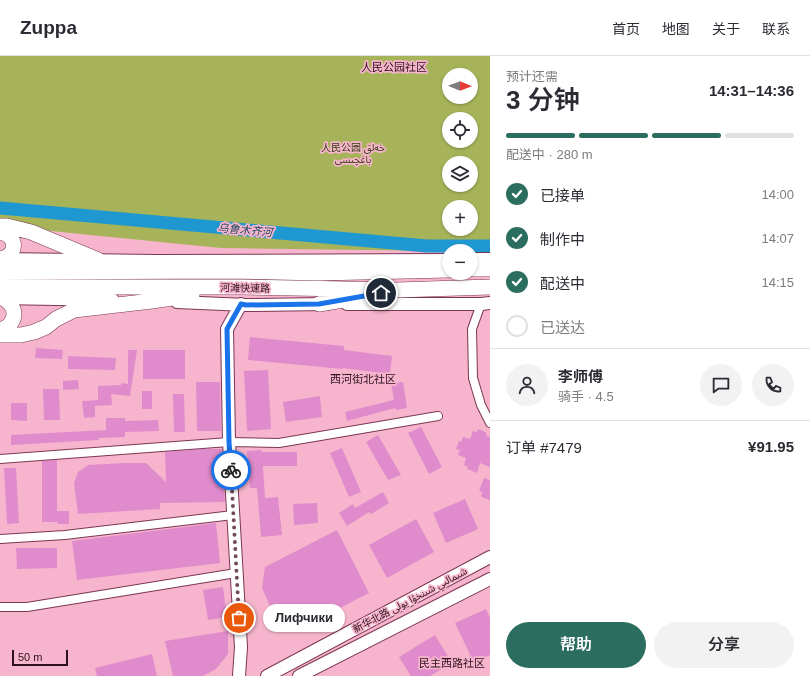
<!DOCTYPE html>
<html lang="zh">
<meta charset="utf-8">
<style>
body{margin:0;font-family:Helvetica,"Noto Sans Arabic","Noto Sans SC",sans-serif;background:#f2f2f3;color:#2b2b33;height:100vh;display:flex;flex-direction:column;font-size:15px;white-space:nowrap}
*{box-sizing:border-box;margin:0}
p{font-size:13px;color:#7c7c81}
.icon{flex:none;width:22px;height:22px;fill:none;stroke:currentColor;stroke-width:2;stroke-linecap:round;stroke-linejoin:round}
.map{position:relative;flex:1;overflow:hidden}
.drawer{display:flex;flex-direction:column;background:#fff;width:320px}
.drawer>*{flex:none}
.needle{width:26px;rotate:91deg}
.controls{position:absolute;left:442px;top:12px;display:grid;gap:8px}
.controls a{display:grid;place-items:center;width:36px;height:36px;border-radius:50%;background:#fff;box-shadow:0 1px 3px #0004;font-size:20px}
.scale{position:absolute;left:12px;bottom:10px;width:56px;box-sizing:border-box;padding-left:4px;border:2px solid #2e111d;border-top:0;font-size:11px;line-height:14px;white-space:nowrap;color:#2e111d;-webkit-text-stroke:3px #f6b5cc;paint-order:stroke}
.pin{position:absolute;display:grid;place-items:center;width:34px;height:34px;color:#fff;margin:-17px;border:2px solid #fff;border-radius:50%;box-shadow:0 1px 4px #0007}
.courier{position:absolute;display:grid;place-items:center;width:40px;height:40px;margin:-20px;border:3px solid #1a73e8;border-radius:50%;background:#fff;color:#222;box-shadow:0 1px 5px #0007}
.bubble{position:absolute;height:28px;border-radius:14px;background:#fff;box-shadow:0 1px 3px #0004;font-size:13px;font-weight:600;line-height:28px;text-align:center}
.summary em{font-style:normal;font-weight:600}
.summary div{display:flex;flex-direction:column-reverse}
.summary{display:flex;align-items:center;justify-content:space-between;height:68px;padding:0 16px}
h1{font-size:26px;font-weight:600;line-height:30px}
.bar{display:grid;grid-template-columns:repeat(4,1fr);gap:6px 4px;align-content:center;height:48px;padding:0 16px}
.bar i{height:5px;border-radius:3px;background:#e1e1e2}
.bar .on{background:#2b6e5f}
.bar p{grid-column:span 4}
.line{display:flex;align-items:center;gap:10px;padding:0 16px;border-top:1px solid #e1e1e2}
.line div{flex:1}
.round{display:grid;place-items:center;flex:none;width:42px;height:42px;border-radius:21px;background:#f2f2f3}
ol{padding:0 16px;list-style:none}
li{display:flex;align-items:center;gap:12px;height:44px}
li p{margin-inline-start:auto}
li .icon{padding:4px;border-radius:50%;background:#2b6e5f;color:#fff;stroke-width:4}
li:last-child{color:#7c7c81}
li i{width:22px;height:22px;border:2px solid #e1e1e2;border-radius:50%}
.action{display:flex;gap:8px;margin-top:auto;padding:8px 16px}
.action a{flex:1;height:46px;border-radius:24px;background:#2b6e5f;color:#fff;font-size:16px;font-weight:600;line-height:46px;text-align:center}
.action a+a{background:#f2f2f3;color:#2b2b33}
header{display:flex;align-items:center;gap:24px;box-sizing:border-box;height:56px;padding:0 20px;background:#fff;border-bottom:1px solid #e1e1e2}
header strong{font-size:19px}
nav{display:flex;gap:22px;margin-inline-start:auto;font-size:14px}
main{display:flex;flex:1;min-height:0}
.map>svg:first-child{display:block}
.green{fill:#a6b358;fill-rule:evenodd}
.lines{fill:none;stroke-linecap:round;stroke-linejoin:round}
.river{stroke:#1f98d1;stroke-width:13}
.building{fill:#e08ccc}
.street-casing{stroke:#7c3754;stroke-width:10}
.secondary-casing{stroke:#7c3754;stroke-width:14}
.highway-casing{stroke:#7c3754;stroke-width:16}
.street{stroke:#fff;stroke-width:8}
.secondary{stroke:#fff;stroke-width:12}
.highway{stroke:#fff;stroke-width:15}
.done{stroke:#744a5a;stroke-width:4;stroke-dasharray:0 7.2}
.route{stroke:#1a73e8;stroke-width:5}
.labels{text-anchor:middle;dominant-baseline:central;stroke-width:3.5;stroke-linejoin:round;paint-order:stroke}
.park-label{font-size:10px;fill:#363b10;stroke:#f6b5cc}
.street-label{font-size:10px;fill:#2e111d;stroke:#f6b5cc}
.neighbourhood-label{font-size:11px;fill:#2e111d;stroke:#f6b5cc}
.water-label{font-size:11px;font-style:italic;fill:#1d4962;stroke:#f6b5cc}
</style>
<header>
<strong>Zuppa</strong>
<nav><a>首页</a><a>地图</a><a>关于</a><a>联系</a></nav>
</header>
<main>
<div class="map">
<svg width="490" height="620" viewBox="0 0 490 620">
<rect width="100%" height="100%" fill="#f6b5cc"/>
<path class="green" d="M0,0H490V193L441,195L221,192L51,175L0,171ZM449,19H471V41H449ZM449,63H471V85H449ZM449,107H471V129H449ZM449,151H471V173H449Z"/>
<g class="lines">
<path class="river" d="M0,152L427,190H490"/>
</g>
<path class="building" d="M250,281L344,290V294L392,300L390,318L342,312V313L248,304Z
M36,292L63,294L62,303L35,302Z
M128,294H137L130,340L111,338L112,349L95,350V361L84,362L82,345L98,344V330L121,329V327L128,328Z
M143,294H185V323H143Z
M68,300L116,302L115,314L68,313Z
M268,314L271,373L247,375L244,315Z
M78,324L79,333L63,334V325Z
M196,326H220L221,375H197Z
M403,326L407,352L396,354L395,352L347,365L345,356L394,344L391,328Z
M43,333H59L60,364H44Z
M142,335H152V353H142Z
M173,338H184L185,376H174Z
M320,340L322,361L286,366L283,346Z
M11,347H27V365L11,364Z
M106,362H125V365L158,364L159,375L125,376V381L99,382V384L11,389V379L106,374Z
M421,371L442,411L429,418L408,377Z
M478,373L487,377L486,380L490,381V411L480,407L477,417L467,413L468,411L464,409L466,402L458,399L460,394L456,393L459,385L461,386L463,381L470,383L473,375L477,376Z
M378,379L401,419L388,424L366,386Z
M342,392L361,436L349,441L330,397Z
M202,393H222L225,446L160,447V453L78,458L74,427L78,416L88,409L125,407H146L166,426L165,396Z
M261,394L262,396H297V410H263L265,442L278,441L282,479L261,481L257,432H250L247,395Z
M57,404V455H69V468H57L58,466H42V405Z
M4,412H16L19,467L7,468Z
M484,422L490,424V444L481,441L482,436L479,435Z
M383,436L389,447L371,458L369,456L347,470L339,457L353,448L355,452Z
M465,443L478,473L446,487L433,457Z
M317,447L318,467L294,469L293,448Z
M416,463L434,496L387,522L369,489Z
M216,467L220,507L77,524L72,485Z
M337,474L369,537L297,574L276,564L262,532L265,511Z
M16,492H57V512L17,513Z
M223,531L227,561L208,564L203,534Z
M486,553L490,562V599L474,607L455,567Z
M228,575V598L216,613L203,620H173L165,585Z
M435,579L452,607L430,620H411L399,601Z
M152,598L157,620H97L95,612Z"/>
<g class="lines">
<g class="street-casing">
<path id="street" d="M481,248L472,273L473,322L481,349L490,367
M0,403L229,386L279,387L438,360
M0,483L65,479L233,459
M0,551H27L236,517"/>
</g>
<g class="secondary-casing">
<path id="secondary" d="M0,203L156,205L449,204
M471,203H490
M0,242L113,244
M177,246L246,249L327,248
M347,248H481L490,247
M239,620L241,591L229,386L227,273L241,248
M267,620L490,501
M299,620L490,523"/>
</g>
<g class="highway-casing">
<path id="highway" d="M0,170H7L31,176L98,204
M0,176C18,179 18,200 0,203
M471,213H490
M0,216L231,215L319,217L449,214
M0,231H242L397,234L490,231
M319,248L361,241
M0,274C17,269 19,251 3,242
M0,279H21L34,276L46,271L56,263L74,254L152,245L192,239"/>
</g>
<use href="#street" class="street"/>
<use href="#secondary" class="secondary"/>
<use href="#highway" class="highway"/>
</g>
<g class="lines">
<path class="done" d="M231,414L239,562"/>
<path class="route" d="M231,414L229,386L227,273L241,248L246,249L319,248L381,237"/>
</g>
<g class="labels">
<g class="park-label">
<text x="353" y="91">人民公园 خەلق<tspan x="353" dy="12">باغچىسى</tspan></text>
</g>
<g class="street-label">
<text transform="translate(245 232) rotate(1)">河滩快速路</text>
<text transform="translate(410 544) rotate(-28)">新华北路 شىمالىي شىنخۇا يولى</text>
</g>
<g class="neighbourhood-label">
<text x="394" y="11">人民公园社区</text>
<text x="363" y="323">西河街北社区</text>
<text x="452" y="607">民主西路社区</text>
</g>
<g class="water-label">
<text transform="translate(245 174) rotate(5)">乌鲁木齐河</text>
</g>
</g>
</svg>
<div class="controls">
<a><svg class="needle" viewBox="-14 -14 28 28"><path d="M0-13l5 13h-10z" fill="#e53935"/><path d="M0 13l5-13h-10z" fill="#7c7c81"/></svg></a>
<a><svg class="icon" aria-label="locate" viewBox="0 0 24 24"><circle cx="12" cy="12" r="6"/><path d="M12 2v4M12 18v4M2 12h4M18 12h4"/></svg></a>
<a><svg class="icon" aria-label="layers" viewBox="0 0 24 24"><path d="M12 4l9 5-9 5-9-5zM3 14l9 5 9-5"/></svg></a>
<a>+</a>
<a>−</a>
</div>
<div class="scale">50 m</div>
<div class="pin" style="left:239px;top:562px;background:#ea580c"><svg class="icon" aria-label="bag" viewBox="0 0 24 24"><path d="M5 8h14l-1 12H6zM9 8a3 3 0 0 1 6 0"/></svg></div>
<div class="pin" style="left:381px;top:237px;background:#1f2937"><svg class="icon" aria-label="home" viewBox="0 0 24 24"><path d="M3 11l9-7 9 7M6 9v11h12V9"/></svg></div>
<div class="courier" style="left:231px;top:414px"><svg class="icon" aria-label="bike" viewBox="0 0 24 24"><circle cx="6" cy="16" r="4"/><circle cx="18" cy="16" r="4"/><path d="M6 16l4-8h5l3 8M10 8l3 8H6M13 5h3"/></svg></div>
<div class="bubble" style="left:263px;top:548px;width:82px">Лифчики</div>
</div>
<section class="drawer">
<div class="summary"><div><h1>3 分钟</h1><p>预计还需</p></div><em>14:31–14:36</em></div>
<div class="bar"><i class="on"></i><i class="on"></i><i class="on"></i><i></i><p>配送中 · 280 m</p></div>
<ol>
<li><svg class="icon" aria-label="check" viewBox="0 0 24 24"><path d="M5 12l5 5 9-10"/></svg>已接单<p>14:00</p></li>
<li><svg class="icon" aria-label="check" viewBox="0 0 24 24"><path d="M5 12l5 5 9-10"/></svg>制作中<p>14:07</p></li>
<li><svg class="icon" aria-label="check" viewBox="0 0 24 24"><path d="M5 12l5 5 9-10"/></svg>配送中<p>14:15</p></li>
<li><i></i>已送达</li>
</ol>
<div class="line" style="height:72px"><a class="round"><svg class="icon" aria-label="person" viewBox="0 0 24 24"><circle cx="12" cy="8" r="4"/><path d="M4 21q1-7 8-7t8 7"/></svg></a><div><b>李师傅</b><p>骑手 · 4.5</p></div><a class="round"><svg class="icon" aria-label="chat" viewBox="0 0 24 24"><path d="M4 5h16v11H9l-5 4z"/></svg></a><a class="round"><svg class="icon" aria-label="phone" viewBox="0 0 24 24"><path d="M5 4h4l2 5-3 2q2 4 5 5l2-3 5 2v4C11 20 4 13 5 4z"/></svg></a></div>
<div class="line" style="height:52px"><div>订单 #7479</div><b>¥91.95</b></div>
<div class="action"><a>帮助</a><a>分享</a></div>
</section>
</main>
